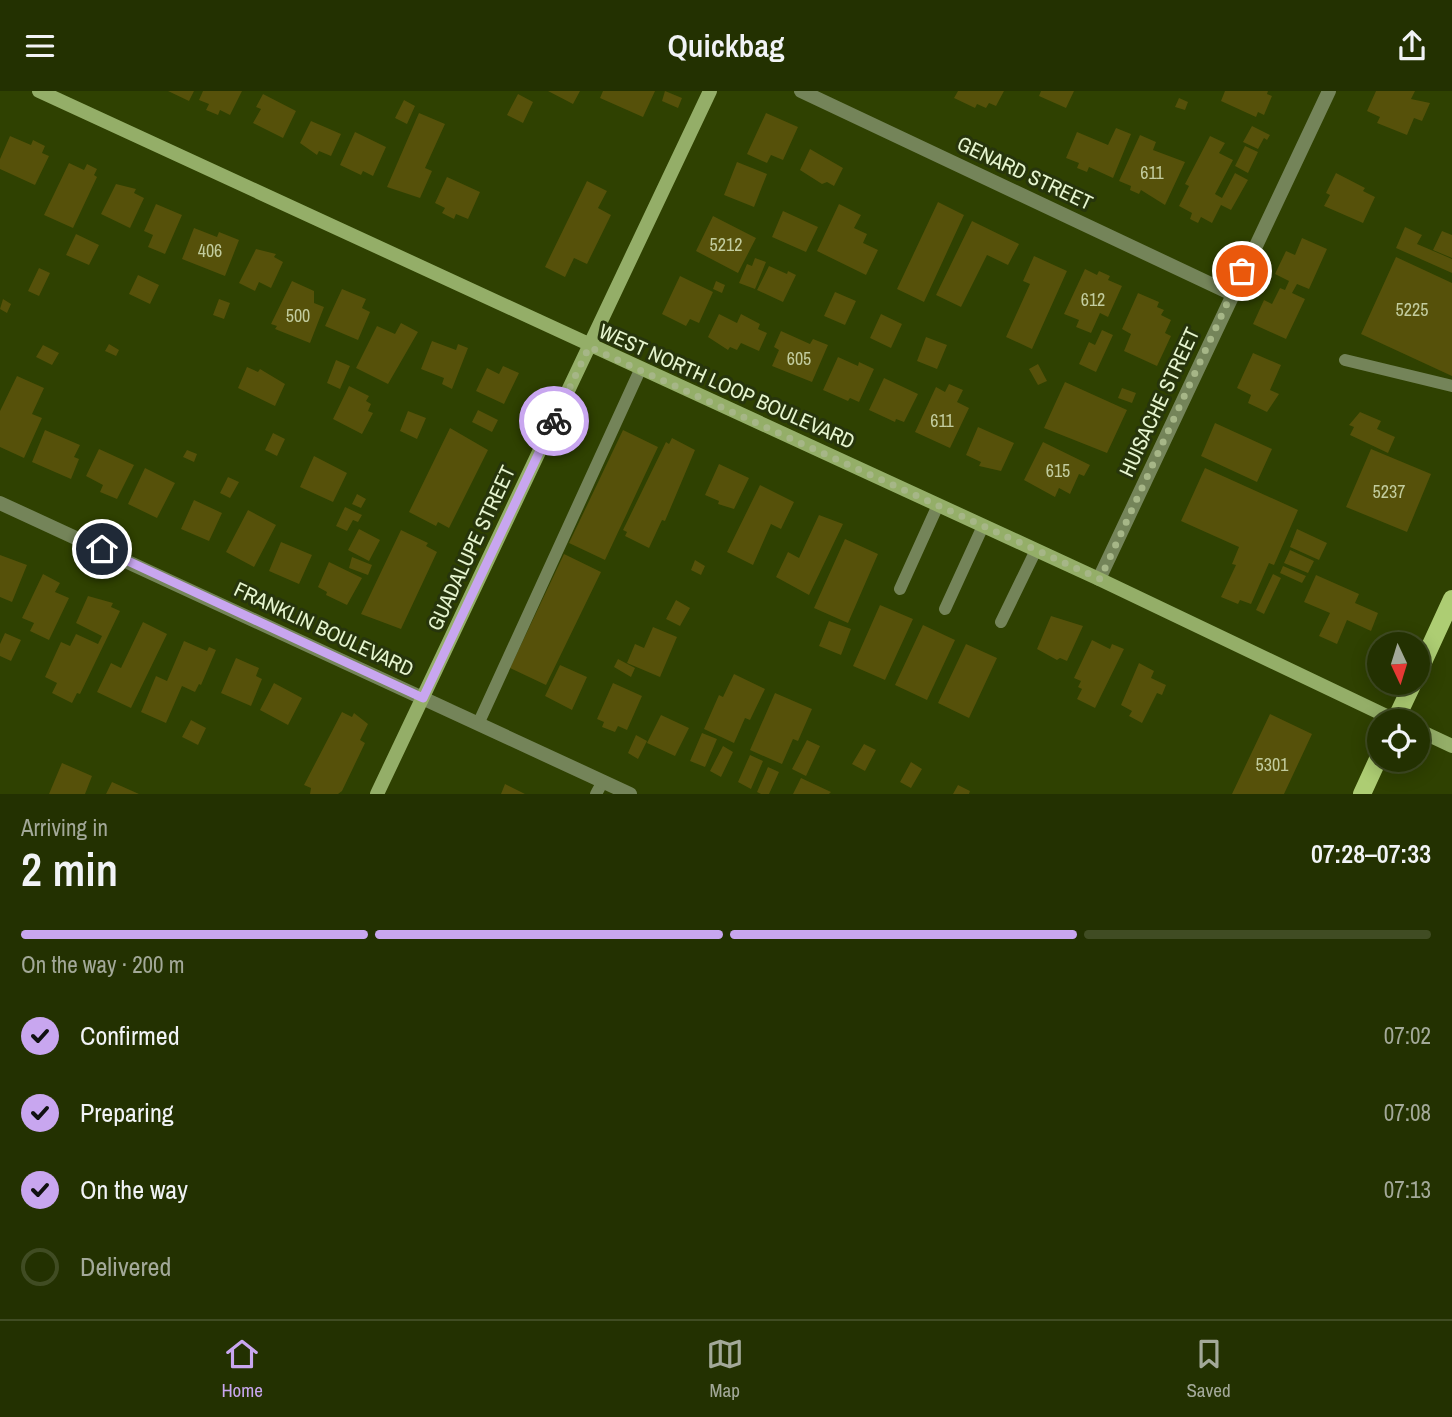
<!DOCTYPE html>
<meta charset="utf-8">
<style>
body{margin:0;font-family:"Archivo Narrow",sans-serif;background:#2b390b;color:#f1f3f6;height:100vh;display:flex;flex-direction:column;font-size:26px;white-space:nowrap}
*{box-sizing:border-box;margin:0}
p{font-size:23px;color:#a3a999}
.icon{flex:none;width:38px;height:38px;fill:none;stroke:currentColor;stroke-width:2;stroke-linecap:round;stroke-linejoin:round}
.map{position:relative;height:703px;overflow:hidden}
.sheet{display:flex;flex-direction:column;background:#233101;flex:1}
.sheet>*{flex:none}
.needle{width:46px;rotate:176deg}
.tools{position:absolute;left:1367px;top:541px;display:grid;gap:14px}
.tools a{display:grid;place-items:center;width:63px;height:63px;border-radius:50%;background:#233101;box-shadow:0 4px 18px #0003,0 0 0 2px #404c23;font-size:35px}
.pin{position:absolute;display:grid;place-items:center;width:60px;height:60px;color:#fff;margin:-30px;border:4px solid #fff;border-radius:50%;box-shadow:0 2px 7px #0007}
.courier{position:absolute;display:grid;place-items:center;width:70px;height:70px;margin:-35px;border:5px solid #c8a6ef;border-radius:50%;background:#fff;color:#222;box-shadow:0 2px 9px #0007}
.headline em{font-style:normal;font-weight:600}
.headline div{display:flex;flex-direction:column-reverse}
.headline{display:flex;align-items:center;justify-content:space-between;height:119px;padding:0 21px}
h1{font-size:46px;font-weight:600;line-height:52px}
.bar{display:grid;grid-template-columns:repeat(4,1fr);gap:10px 7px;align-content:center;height:84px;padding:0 21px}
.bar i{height:9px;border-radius:5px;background:#404c23}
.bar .selected{background:#c8a6ef}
.bar p{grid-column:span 4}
ol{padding:0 21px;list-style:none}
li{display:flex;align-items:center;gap:21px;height:77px}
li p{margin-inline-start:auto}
li .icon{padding:7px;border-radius:50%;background:#c8a6ef;color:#111;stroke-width:4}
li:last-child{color:#a3a999}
li i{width:38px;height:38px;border:4px solid #404c23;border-radius:50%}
header{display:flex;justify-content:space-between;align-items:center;height:91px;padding:0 21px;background:#233101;font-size:32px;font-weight:600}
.tab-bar{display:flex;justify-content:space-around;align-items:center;height:98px;border-top:2px solid #404c23;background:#233101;font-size:19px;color:#a3a999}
.tab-bar a{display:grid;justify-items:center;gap:4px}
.tab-bar .selected{color:#c8a6ef}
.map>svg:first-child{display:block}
.building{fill:#56510a}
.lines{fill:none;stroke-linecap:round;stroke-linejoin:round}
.lane{stroke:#748459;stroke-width:12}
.street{stroke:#748459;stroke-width:14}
.secondary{stroke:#94ae68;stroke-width:14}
.primary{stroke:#adcd73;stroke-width:18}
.done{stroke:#a6b687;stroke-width:7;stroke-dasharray:0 12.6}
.route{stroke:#c8a6ef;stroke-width:9}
.labels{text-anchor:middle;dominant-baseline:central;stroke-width:6;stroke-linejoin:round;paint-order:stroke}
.number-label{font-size:18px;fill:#c2cc9e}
.street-label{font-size:21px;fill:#e6f5cf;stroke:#27350c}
</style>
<header><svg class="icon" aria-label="menu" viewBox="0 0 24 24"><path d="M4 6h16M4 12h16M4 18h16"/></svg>Quickbag<svg class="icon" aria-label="share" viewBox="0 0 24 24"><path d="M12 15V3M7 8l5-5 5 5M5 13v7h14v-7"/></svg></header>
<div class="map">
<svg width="1452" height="703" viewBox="0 0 1452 703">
<rect width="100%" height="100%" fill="#2f4101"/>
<path class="building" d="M168,0H194L189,10Z
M203,0H242L230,24L220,19L218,24L206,19L209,13L199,9Z
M548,0H580L573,13Z
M603,0H655L643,26L600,7Z
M665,0L682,7L678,17L662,10Z
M958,0H1004L996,15L989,12L986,17L977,13L975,17L954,7Z
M1041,0H1074L1066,17L1039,5Z
M1225,0H1268L1267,3L1272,5L1264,24L1258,21L1256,26L1221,10Z
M1376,0H1415L1411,8L1430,12L1422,30L1414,27L1407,44L1377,32L1380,26L1367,20Z
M263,3L296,20L283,47L253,32L261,18L256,16Z
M518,3L533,11L523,32L507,24Z
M1179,7L1188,11L1185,19L1175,16Z
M404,9L415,15L407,33L395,27Z
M419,22L445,33L425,77L432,80L420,107L387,96Z
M766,22L798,36L783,69L771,64L767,72L747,63Z
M311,30L341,43L331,65L319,60L317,64L300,52Z
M1252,35L1270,44L1267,49L1264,47L1258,58L1243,51Z
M1116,37L1131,43L1113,87L1089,76L1087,81L1077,77L1079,72L1066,67L1077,41L1108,54Z
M355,41L386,56L373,85L363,80L361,84L340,74Z
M1140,44L1156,51L1153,59L1185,71L1165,114L1141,99L1139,103L1130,99L1131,95L1119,90Z
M10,45L31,54L33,49L45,55L42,62L49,65L35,94L0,78V68Z
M1210,45L1225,52L1219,62L1233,69L1215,103L1222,107L1235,82L1248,89L1231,119L1221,114L1212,132L1201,126L1198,132L1190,128L1192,122L1179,115L1189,95L1185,93Z
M1245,55L1258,61L1248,82L1235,75Z
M810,58L843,77L834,95L827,91L822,93L800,79Z
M737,71L767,83L754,116L724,104Z
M69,72L84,79L87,73L97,78L94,84L97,86L73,137L44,124Z
M1336,82L1365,97L1363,100L1375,106L1363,132L1324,115L1330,104L1326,102Z
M447,86L480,101L468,128L456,123L454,128L442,122L445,117L435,112Z
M587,90L607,100L598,117L611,124L587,173L574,167L565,186L545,176Z
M116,93L136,98L134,102L144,107L130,137L101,123Z
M938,111L964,124L924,211L897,198Z
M156,113L182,124L165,163L148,156L153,144L144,140Z
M839,113L861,124L854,137L867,143L863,152L878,159L866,184L817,160Z
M783,120L818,136L806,161L772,146Z
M713,125L756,147L738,182L696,160Z
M972,130L1019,153L1008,174L987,164L961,216L936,204Z
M1405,136L1422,144L1417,153L1452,168V182L1396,157Z
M194,137L217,146L219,141L239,149L225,185L182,168Z
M1442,140L1452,144V167L1433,159Z
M76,143L99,154L89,174L66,164Z
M1302,147L1327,158L1309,198L1297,193L1292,202L1305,208L1286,248L1253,233L1264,209L1272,213L1280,197L1285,199L1289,190L1275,183L1286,160L1295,164Z
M256,158L276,163L274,166L283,171L271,197L259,191L255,200L239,192Z
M1034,165L1067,180L1032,258L1006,246L1030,193L1023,190Z
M1396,166L1452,192V285L1361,243Z
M755,167L766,171L755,198L739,192L747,173L752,175Z
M769,175L787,183L788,180L796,184L783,211L757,199Z
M39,177L50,182L39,205L28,200Z
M1085,178L1097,184L1099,180L1110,185L1108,189L1122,195L1108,226L1100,222L1091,242L1076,236L1079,229L1064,223Z
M138,184L159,194L150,213L129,203Z
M680,185L713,201L699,232L690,228L686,235L662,223Z
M292,190L314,200V212L324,216L310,252L275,238L277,235L271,233Z
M716,190L725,194L722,202L713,198Z
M342,198L366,208L362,217L370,221L358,249L325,235Z
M835,201L856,210L845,234L824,225Z
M1138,202L1159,211L1157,216L1164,219L1161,224L1171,229L1165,242L1171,245L1157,275L1124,260L1131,243L1122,238Z
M3,208L11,213L7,222L0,218Z
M219,208L230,212L224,228L213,224Z
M719,223L737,232L741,223L760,233L758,238L767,242L759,260L741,252L737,259L730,256L728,259L708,246Z
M881,223L902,233L891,257L870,247Z
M401,232L418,241L388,293L356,277L377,235L395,243Z
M1102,239L1113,244L1096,281L1079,273L1089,251L1095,254Z
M781,240L810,253L813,248L828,254L812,291L772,275L779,259L774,256Z
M926,246L947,254L937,278L917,270Z
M432,250L456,259L458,253L468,257L452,298L442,293L444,287L421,278Z
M109,253L119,259L116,265L105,260Z
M43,254L59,262L52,274L36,266Z
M1253,262L1281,274L1270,299L1279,303L1267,321L1248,312L1251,304L1237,297Z
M838,266L858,275L859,271L874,278L859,311L850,307L848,310L823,299Z
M336,269L350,275L340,298L327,292Z
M1038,273L1047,290L1038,294L1029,278Z
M503,275L519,282L504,313L476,300L487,277L499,283Z
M247,276L258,281L260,278L285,293L275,315L238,297Z
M17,285L44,297L32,323L42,327L24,367L0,356V320Z
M884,287L918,303L904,331L896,328L895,331L869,319Z
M1065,291L1127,319L1107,362L1044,337Z
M949,293L963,299L957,311L969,317L950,357L915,341L936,296L945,301Z
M349,295L369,305L366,310L371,313L368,320L373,322L362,343L333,328Z
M1122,297L1136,302L1132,312L1118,307Z
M478,319L498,329L492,341L472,331Z
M408,320L426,327L417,348L400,340Z
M1360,321L1381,330L1377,338L1395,346L1388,362L1350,344L1354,336L1349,334Z
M1215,332L1272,358L1257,391L1201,365Z
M978,336L1014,352L1001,380L979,375L981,371L966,364Z
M450,337L488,359L449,437L438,431L436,435L409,421Z
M45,339L80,354L74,366L79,368L71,388L32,371Z
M623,339L658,356L605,469L569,452Z
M273,342L285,348L277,365L265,359Z
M672,347L695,359L665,430L662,429L649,457L625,445L627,441L623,439L666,351L669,353Z
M1043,351L1090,374L1084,385L1079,383L1070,403L1059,397L1055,406L1024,389Z
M99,358L134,374L117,408L100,401L103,394L86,385Z
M1371,358L1431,383L1407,441L1346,416Z
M187,359L197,363L194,371L183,366Z
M314,365L347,382L333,411L300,396Z
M719,373L749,387L734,418L718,413L719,410L705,404Z
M145,377L175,392L157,427L128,413Z
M1205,377L1298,419L1274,474L1269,472L1251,513L1240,509L1238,513L1221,506L1236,474L1232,473L1239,456L1181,430Z
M228,386L239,391L230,407L220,402Z
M760,394L794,411L781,438L771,433L753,474L727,461Z
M357,403L366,408L361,417L352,413Z
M194,409L222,422L209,450L181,438Z
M345,416L362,424L358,431L353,429L347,440L336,435Z
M248,419L276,434L254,476L226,461Z
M819,424L843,433L809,504L776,486L788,461L799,467Z
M359,438L380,449L369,470L348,459Z
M1297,438L1327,452L1319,469L1290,456Z
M401,439L428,452L426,455L437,461L401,538L361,523Z
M845,448L878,463L848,532L814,517Z
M281,451L312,464L299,493L269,480Z
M1290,459L1314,470L1308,482L1284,472Z
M564,463L601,481L546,594L510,577Z
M0,464L27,474L12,511L0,506Z
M352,466L372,474L368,484L349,477Z
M695,469L705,475L701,484L691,479Z
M329,471L362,487L347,514L326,504L327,501L318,496Z
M1283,475L1306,485L1302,492L1280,482Z
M43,483L60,492L55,501L69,507L49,549L30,540L34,532L22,527Z
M1273,483L1281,487L1264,523L1256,519Z
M1316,484L1359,503L1355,512L1378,522L1371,540L1347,529L1337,553L1319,545L1330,522L1304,511Z
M88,505L113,512L111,516L120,520L80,603L77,602L72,612L52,602L57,592L45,586L61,551L70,555L76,543L98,553L102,545L76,532Z
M676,509L690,517L680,535L666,528Z
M880,514L913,528L885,589L853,575Z
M1051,525L1083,535L1067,570L1060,567L1057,569L1037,558Z
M829,530L851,538L841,564L819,555Z
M143,531L167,543L131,617L97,601L111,572L121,577Z
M923,534L955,549L927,609L895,594Z
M653,536L677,546L660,586L627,572L635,553L644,557Z
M5,542L21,549L11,570L0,565V553Z
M1092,549L1110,558L1112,553L1124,558L1095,617L1077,608L1082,598L1078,596L1081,590L1074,587Z
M184,550L207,560L209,556L216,559L201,594L199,593L195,601L182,595L166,632L141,621L156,585L167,590Z
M966,553L997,567L969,627L938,612Z
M236,567L259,577L256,585L262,588L251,615L221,602Z
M618,568L635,577L631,586L614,576Z
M1139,572L1154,580L1151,587L1166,594L1162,604L1157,602L1142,632L1129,625L1132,620L1121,614Z
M560,574L587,586L572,619L545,605Z
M734,583L765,598L750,629L745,627L734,652L704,638L719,604L723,606Z
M274,592L302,607L288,634L260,619Z
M613,592L642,605L627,639L618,635L615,641L602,636L604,631L597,628Z
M775,602L812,618L798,650L793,648L782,673L750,659Z
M342,621L352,626L354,622L368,633L360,649L365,652L342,700L338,703H310L311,697L304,694Z
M1270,623L1312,643L1284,703H1232Z
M661,624L689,637L675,665L647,652Z
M191,629L206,637L198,654L182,646Z
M702,642L717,648L705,676L690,670Z
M636,644L647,650L638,668L628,662Z
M807,649L820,655L806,685L792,678Z
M864,653L876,659L865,680L852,673Z
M723,655L733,661L721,686L710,680Z
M750,664L763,670L751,698L738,691Z
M911,671L922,678L911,697L900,691Z
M62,672L92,685L85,703H49Z
M768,676L779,681L769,703H761L757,701Z
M801,687L831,701L829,703H793Z
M112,691L139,703H106Z
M505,693L525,703H501Z
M958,694L970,700L969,703H953Z"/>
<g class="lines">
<path class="lane" d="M1345,269L1452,295
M900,498L938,414
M945,518L983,435
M1001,531L1036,459
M479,631L640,279
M596,703L603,690"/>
<path class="street" d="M801,0L1232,203
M0,412L630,703
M1099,488L1329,0"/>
<path class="secondary" d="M39,0L1099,488L1397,630
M1418,639L1452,655
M377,703L710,0"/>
<path class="primary" d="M1418,582L1452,508
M1395,630L1413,592
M1362,703L1379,666"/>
</g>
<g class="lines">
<path class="done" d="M554,330L589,256L1100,488L1242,180"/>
<path class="route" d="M102,458L423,607L554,330"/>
</g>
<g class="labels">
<g class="number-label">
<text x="1152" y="81">611</text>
<text x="726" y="153">5212</text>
<text x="210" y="159">406</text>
<text x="1093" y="208">612</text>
<text x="1412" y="218">5225</text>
<text x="298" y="224">500</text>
<text x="799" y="267">605</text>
<text x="942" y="329">611</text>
<text x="1058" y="379">615</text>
<text x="1389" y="400">5237</text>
<text x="1272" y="673">5301</text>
</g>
<g class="street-label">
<text transform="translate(1025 82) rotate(25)">GENARD STREET</text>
<text transform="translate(727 295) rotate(24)">WEST NORTH LOOP BOULEVARD</text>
<text transform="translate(1159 311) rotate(-65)">HUISACHE STREET</text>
<text transform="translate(471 457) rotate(-65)">GUADALUPE STREET</text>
<text transform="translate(324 538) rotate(25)">FRANKLIN BOULEVARD</text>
</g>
</g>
</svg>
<div class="tools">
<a><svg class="needle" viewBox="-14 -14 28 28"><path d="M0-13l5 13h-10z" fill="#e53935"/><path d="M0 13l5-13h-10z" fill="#a3a999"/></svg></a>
<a><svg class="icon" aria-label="locate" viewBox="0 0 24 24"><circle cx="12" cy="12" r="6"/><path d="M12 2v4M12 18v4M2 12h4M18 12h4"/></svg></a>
</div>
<div class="pin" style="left:1242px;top:180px;background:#ea580c"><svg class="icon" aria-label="bag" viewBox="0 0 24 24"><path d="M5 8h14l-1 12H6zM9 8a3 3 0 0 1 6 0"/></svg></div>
<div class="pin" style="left:102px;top:458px;background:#1f2937"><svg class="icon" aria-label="home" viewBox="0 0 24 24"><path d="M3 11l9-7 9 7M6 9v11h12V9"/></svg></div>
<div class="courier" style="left:554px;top:330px"><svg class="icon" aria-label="bike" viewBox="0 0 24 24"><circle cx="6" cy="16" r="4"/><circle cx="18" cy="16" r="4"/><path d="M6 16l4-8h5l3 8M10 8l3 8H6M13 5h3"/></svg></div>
</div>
<section class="sheet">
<div class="headline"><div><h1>2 min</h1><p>Arriving in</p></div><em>07:28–07:33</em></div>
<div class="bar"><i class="selected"></i><i class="selected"></i><i class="selected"></i><i></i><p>On the way · 200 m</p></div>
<ol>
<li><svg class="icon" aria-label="check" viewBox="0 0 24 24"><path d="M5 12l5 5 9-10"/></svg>Confirmed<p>07:02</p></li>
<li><svg class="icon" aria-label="check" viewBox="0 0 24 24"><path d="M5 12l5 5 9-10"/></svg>Preparing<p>07:08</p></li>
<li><svg class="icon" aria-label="check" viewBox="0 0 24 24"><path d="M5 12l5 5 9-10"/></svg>On the way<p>07:13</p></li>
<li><i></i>Delivered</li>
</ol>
</section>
<nav class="tab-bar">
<a class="selected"><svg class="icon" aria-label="home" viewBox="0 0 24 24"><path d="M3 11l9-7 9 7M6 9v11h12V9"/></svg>Home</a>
<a><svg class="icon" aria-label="map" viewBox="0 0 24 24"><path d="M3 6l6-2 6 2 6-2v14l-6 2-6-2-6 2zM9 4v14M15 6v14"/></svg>Map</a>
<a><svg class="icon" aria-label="saved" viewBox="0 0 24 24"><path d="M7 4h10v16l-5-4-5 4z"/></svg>Saved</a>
</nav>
